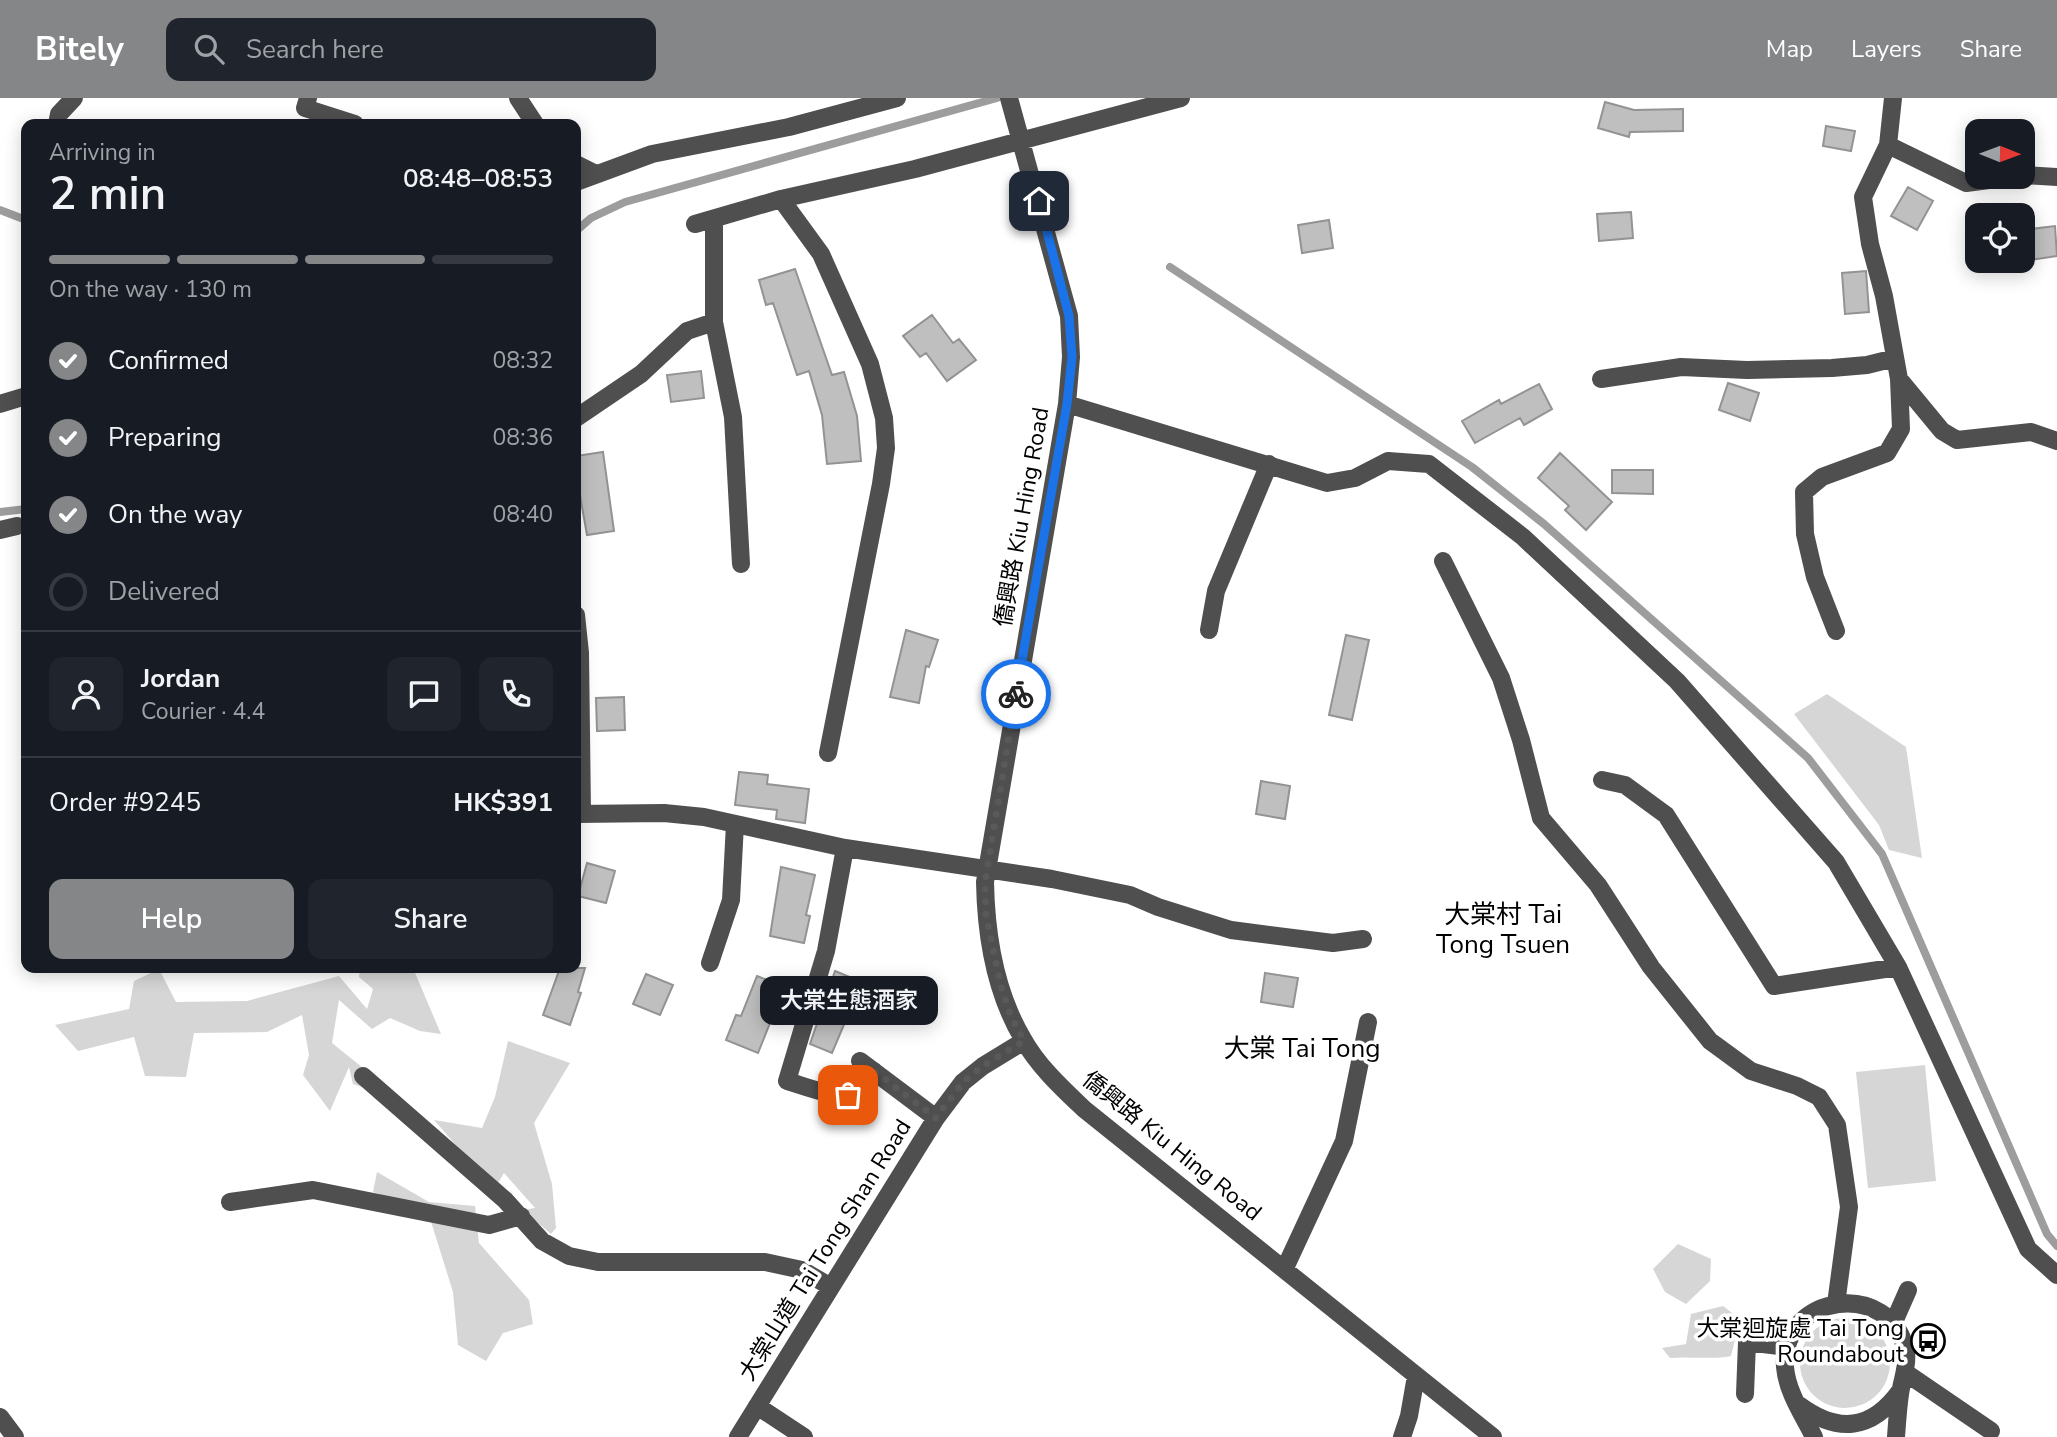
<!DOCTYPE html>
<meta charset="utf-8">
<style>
body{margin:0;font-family:"Nunito Sans","Noto Sans TC",sans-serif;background:#20242c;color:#f1f3f6;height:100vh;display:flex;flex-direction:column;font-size:26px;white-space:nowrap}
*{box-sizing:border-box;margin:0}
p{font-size:23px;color:#9ea1a6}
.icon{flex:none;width:38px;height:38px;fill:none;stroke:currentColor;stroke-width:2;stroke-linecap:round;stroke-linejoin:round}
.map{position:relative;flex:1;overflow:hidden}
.side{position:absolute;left:21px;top:21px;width:560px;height:854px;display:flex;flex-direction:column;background:#171b24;border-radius:14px;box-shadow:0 4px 18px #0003}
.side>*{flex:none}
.needle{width:46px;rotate:91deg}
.tools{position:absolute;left:1965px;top:21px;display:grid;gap:14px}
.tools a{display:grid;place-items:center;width:70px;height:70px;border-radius:14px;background:#171b24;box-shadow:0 4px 18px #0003;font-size:35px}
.pin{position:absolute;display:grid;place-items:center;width:60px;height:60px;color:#fff;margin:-30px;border-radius:14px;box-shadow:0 4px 10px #0006}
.courier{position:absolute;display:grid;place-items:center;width:70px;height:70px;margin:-35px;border:5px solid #1a73e8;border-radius:50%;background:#fff;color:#222;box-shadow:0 2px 9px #0007}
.bubble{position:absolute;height:49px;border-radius:14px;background:#171b24;box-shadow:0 4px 18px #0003;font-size:23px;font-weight:600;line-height:49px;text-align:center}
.summary em{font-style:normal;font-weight:600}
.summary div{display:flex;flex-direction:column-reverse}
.summary{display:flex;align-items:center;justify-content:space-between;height:119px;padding:0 28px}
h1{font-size:46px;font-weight:600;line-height:52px}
.bar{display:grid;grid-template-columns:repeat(4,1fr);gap:10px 7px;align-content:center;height:84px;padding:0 28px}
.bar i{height:9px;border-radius:5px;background:#363941}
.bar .selected{background:#858687}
.bar p{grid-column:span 4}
.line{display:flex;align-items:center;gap:18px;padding:0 28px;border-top:2px solid #363941}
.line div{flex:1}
.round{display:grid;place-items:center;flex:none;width:74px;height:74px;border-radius:14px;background:#20242c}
ol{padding:0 28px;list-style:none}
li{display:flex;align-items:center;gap:21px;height:77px}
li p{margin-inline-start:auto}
li .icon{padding:7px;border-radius:50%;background:#858687;color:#fff;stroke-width:4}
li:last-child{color:#9ea1a6}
li i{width:38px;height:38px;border:4px solid #363941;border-radius:50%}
.button{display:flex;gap:14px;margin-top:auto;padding:14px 28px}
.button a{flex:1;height:80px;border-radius:14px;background:#858687;color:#fff;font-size:28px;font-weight:600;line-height:80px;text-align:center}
.button a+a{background:#20242c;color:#f1f3f6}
header{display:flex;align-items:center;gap:42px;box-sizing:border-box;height:98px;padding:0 35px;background:#858687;color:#fff}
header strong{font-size:33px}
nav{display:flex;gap:38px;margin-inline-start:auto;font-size:24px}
.search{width:490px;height:63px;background:#20242c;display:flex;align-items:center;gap:18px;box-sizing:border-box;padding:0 24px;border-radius:14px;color:#9ea1a6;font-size:26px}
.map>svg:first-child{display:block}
.green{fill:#d6d6d6}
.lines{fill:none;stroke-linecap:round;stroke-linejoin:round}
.stream{stroke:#9d9d9d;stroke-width:8}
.building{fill:#bfbfbf;stroke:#939393;stroke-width:2}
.minor{stroke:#4f4f4f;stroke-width:18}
.done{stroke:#595959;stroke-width:7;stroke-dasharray:0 12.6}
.route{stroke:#1a73e8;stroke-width:9}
.labels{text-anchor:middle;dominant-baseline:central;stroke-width:7;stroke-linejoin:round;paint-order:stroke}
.street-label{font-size:23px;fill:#000;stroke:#fff}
.poi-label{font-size:23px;fill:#000;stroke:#fff;text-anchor:end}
.quarter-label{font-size:26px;fill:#000;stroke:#fff}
</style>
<header>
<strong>Bitely</strong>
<div class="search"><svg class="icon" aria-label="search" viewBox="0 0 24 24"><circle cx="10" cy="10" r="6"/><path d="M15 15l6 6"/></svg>Search here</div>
<nav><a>Map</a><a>Layers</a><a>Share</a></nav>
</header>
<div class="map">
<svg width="2057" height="1339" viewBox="0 0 2057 1339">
<rect width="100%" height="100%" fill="#fff"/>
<path class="green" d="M1827,596L1906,649L1922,760L1889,752L1879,727L1794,616Z
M360,870H413L441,936L420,933L390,920L372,931L339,902L332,945L404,1003L353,986L349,969L330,1013L303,977L309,957L302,917L267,934L194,935L186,979L145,978L134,939L78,953L55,927L129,911L134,883L159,871L176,904L247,903L339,878L367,911L373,891L359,879Z
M508,943L570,965L534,1025L552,1086L556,1130L551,1136L523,1112L535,1110L504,1075L498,1085L467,1060L434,1022L482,1030L495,999Z
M1925,967L1936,1083L1868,1090L1856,974Z
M377,1074L429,1104L475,1108L479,1145L529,1202L533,1226L503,1235L486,1263L458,1247L453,1194L428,1114L373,1094Z
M1678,1146L1711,1161L1710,1183L1686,1206L1665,1194L1653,1171Z
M1723,1208L1740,1221L1731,1258C1713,1262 1690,1258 1670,1260L1662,1250L1686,1246L1691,1216Z
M1800 1265a45 45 0 1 1 90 0a45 45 0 1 1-90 0Z"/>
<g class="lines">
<path class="stream" d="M0,112L26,122
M576,133L591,120L625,104L997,0
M1170,169L1472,369L1544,426L1808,660L1882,756L2047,1136L2057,1148
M0,414L26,411"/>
</g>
<path class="building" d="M1605,4L1634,12L1683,11V33L1630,34L1629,39L1598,30Z
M1826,28L1855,33L1851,53L1823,48Z
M1908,89L1933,103L1917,132L1891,118Z
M1631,114L1633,140L1599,143L1597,116Z
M1329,122L1333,150L1302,155L1298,127Z
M2055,128L2057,158L2023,163V132Z
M795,171L832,277L844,274L857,318L861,363L827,366L822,317L809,273L797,277L773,205L766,207L759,182Z
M1866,173L1869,214L1845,216L1842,175Z
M932,217L953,245L959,241L976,262L947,283L926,255L920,259L903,238Z
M701,273L704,300L671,304L667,277Z
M1728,285L1759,295L1750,323L1719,312Z
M1539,286L1552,311L1524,327L1520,320L1475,345L1462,323L1499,302L1501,306Z
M603,354L614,433L587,437L578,386L576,387V358Z
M1560,355L1612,404L1586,432L1565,412L1569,408L1538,380Z
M1612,372H1653V396L1612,395Z
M906,532L938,542L929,569L926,568L919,605L890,599Z
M1346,537L1369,542L1352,622L1329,617Z
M624,599L625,632L597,633L596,600Z
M739,674L768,677L767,686L809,691L805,725L776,721L777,712L735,707Z
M1261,683L1290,688L1285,721L1256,716Z
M587,765L615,773L606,805L578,798Z
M781,769L815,777L806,817L810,818L804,845L770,838Z
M560,870H585L578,894L581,895L570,927L543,917Z
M835,873L862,884L832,955L810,946Z
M1265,875L1298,880L1293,909L1261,904Z
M646,876L673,887L660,917L633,906Z
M757,878L795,893L789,922L774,915L758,955L726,942L736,917L741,918Z"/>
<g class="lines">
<path class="minor" d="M308,0L305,10L355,26
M518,0L535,26
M1009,0L1069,218L1071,259L1067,306L985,784C986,838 995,894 1023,941C1038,968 1062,990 1084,1011L1493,1339
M57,26L59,16L74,0
M1888,47L1966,85L2012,79
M576,66L596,76
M2023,77L2057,79
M576,84L652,56L789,29L897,0
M781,101L821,156L870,266L884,320L886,350L881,386L828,655
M714,121V224L733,319L741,466
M695,126L781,101L915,71L1181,0
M1601,281L1681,269L1747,272L1832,270L1867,267L1895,260
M1899,281L1942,333L1957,342L2031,334L2057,343
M0,306L26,298
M1067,306L1327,385L1355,380L1388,363L1429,366L1523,439L1677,583L1836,764L1898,869L2028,1151L2057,1177
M576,320L641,276L687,233L714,224
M0,432L17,428
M1443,463L1501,580L1521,642L1541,720L1598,787L1651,869L1710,943L1751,973L1797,988L1819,999L1837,1027L1849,1109L1836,1206
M576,517L580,555L582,715
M1209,532L1216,493L1269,366
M1836,533L1815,479L1805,436L1804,394L1822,379L1887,355L1901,331L1899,281L1884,198L1870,146L1863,99L1888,47L1893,0
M1602,682L1625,687L1666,717L1774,888L1898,869
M576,716L664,715L704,719L845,750L1052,781L1130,797L1158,809L1231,832L1333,845L1363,841
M845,750L826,853L787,983C802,987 840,1003 854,994C862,990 868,980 874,973
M710,865L731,802L735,726
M860,963L936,1020
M363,978L505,1102L542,1143L569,1158L598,1164H765L802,1172L831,1189
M230,1104L313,1092L489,1127L521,1118
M1285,1170L1344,1043L1368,924
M1893,1226L1908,1192
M1906,1275L1991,1333
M1745,1296L1747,1244L1787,1249
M1799,1307C1838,1336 1872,1332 1900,1293
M757,1308L804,1339
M0,1319L15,1339
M738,1339L936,1020L963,984L983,968L1024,943
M1402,1339L1409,1318L1416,1278
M1814,1339C1803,1317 1787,1294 1785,1269C1780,1195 1892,1180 1906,1254C1908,1269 1902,1281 1900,1296C1898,1310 1897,1325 1896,1339"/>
</g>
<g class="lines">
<path class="done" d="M848,997L858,991L874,973L936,1020L963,984L983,968L1024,943L1010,916L1001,888L986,818L985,784L1016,596"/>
<path class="route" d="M1016,596L1067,306L1072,259L1069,218L1039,103"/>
</g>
<defs>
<g id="bus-ring" transform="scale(1.75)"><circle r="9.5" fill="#fff" stroke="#000" stroke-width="1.5"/><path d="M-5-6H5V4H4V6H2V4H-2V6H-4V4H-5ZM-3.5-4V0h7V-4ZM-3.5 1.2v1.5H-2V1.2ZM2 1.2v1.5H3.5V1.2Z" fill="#000"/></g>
</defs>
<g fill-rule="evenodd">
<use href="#bus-ring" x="1928" y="1243"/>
</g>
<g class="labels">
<g class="street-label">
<text transform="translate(1022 419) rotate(-80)">僑興路 Kiu Hing Road</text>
<text transform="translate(1172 1048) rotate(39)">僑興路 Kiu Hing Road</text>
<text transform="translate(825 1152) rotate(-58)">大棠山道 Tai Tong Shan Road</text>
</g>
<g class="poi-label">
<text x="1904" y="1230">大棠迴旋處 Tai Tong<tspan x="1904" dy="26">Roundabout</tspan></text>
</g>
<g class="quarter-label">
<text x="1503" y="816">大棠村 Tai<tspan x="1503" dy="30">Tong Tsuen</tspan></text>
<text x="1302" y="950">大棠 Tai Tong</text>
</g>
</g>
</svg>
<div class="tools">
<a><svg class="needle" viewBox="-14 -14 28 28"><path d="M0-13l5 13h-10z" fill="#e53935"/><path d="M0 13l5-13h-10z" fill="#9ea1a6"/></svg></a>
<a><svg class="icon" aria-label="locate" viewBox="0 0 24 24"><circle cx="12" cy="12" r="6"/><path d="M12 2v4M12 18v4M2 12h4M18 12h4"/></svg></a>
</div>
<div class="pin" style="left:848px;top:997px;background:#ea580c"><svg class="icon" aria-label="bag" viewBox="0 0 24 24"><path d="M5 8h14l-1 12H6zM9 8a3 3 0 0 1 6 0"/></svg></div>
<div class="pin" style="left:1039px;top:103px;background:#1f2937"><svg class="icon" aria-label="home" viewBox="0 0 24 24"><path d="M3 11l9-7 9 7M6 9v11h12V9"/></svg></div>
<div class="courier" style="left:1016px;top:596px"><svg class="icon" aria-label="bike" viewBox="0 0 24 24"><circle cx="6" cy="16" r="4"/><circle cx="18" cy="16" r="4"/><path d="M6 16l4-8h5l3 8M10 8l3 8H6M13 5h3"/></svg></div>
<div class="bubble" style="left:760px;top:878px;width:178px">大棠生態酒家</div>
<section class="side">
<div class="summary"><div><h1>2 min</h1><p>Arriving in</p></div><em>08:48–08:53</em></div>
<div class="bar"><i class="selected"></i><i class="selected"></i><i class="selected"></i><i></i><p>On the way · 130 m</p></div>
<ol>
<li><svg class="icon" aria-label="check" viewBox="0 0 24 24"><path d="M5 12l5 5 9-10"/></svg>Confirmed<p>08:32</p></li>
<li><svg class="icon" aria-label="check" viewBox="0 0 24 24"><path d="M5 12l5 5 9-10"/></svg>Preparing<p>08:36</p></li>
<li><svg class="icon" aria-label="check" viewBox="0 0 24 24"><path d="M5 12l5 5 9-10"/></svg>On the way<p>08:40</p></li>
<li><i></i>Delivered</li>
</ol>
<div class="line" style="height:126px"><a class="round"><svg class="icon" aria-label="person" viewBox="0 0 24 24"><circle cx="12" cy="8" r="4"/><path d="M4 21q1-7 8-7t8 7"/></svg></a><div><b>Jordan</b><p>Courier · 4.4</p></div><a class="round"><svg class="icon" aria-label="chat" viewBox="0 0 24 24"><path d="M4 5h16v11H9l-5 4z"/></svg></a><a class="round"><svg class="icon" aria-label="phone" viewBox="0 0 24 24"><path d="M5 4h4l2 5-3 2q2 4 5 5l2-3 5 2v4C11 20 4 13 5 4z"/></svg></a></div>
<div class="line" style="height:91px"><div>Order #9245</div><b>HK$391</b></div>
<div class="button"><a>Help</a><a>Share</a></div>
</section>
</div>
